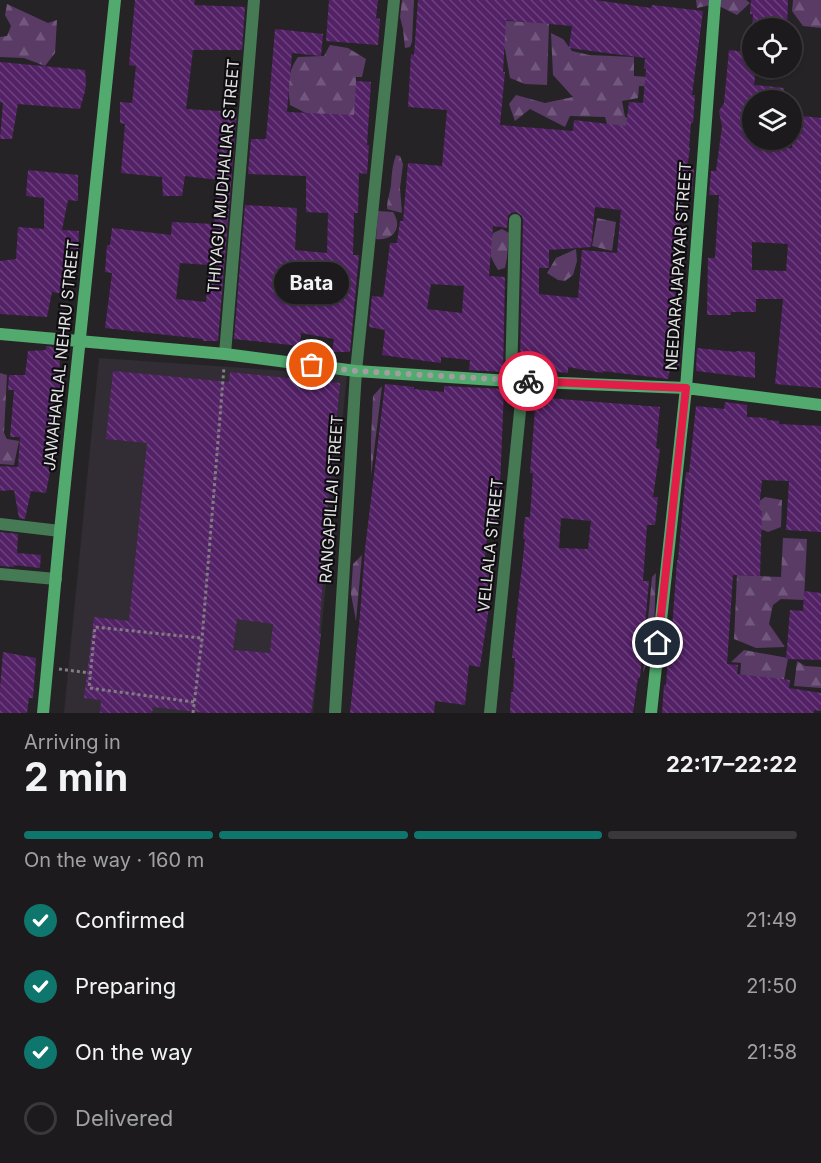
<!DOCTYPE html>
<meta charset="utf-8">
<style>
body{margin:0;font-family:Inter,sans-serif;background:#29272a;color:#f1f3f6;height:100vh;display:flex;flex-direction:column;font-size:22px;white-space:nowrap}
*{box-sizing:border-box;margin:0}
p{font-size:20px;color:#a0a1a4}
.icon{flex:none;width:33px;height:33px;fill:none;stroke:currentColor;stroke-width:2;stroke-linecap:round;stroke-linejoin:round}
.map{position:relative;height:713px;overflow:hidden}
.side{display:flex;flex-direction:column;background:#1c1a1d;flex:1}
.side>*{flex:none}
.buttons{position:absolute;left:742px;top:18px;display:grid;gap:12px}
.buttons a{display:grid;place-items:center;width:60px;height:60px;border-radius:50%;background:#1c1a1d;box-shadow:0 2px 4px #0004,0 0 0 2px #3a383b;font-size:30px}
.pin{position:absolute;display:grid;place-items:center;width:51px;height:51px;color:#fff;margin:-26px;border:3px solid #fff;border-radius:50%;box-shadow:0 2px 6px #0007}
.courier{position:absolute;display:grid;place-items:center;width:60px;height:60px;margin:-30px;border:4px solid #e11d48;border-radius:50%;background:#fff;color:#222;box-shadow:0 2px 8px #0007}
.bubble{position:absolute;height:42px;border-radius:21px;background:#1c1a1d;box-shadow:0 2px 4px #0004,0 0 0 2px #3a383b;font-size:20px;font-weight:700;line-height:42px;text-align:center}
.head em{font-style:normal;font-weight:700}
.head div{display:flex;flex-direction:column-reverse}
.head{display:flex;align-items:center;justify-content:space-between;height:102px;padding:0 24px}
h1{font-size:39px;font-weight:700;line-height:45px}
.bar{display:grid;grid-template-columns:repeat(4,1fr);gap:9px 6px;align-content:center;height:72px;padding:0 24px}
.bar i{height:8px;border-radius:4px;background:#3a383b}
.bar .current{background:#0f766e}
.bar p{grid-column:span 4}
ol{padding:0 24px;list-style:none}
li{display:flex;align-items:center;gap:18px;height:66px}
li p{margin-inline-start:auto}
li .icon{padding:6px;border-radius:50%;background:#0f766e;color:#fff;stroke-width:4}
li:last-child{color:#a0a1a4}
li i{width:33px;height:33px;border:3px solid #3a383b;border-radius:50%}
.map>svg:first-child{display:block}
.built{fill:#322c35}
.forest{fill:url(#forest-firs)}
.building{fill:url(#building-back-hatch);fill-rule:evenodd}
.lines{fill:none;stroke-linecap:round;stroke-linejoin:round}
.path{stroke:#817e82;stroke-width:3;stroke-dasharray:3 3;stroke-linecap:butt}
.street{stroke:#457a54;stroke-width:12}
.secondary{stroke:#52aa6e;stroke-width:12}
.done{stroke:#a19ea2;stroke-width:6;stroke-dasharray:0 10.8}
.route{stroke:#e11d48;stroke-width:8}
.labels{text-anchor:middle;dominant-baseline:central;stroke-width:4.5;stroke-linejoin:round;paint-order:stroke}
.street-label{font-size:16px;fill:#e3e1e4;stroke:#0e0d0f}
</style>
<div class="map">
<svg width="821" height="713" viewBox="0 0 821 713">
<defs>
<pattern id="forest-firs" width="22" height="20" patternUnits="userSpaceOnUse" patternTransform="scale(1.5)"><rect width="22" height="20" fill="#593b66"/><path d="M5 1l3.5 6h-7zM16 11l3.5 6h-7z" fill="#71577c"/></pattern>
<pattern id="building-back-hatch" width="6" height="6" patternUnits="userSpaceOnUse" patternTransform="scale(1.5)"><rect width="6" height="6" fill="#532166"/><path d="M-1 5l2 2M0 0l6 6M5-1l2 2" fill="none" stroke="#6c417c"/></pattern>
</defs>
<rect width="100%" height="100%" fill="#262327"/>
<path class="built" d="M99,358L347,375L313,713H64Z"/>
<path class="forest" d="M402,0H414L412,42L410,47L405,48L403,29L400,17Z
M696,0H746L750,3L737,15L715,4L697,8Z
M793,0H821V28L803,26L792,11Z
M7,4L48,23L57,20L55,53L45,66L24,58L0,57V37L7,36L11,26L5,15Z
M466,19L549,23L547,85L525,84L510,78L505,49Z
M551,33L563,39L572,51L589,55L634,57V76L680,79L679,88L639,86L638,98L622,101L625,117L636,120L633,130H609L605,117L570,116L565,127L530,109L515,121L509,104L516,95L545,103L573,97L553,75Z
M330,45L348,48L366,59L362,77H356V94L358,115L321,121L290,105C288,87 287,72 298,57L324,56Z
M396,155L400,156L403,164L400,188L402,213L387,209C387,200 390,193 391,185C392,173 392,167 396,155Z
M378,211L393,212C403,227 394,241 376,239Z
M597,218L616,222L612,251L592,246Z
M502,229L509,233L507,258L505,268L498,270C489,255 487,250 493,233Z
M576,249L577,261L573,275L565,281L558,280L547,273L556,258Z
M0,373L7,375L4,433L7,439L19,441L14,465L0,464Z
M382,386L371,476V440L373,396Z
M765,497L782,500L781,527L768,532L753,526L748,509Z
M783,538L807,539L804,600L781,599L773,605L769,624L785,647L756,648L734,639L737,575L781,577Z
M362,555L356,621L351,594L353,564Z
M656,573C654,604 657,645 643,673L652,577Z
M744,650L788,658L784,680L739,691L741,663L731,662Z
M797,661L805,666L821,667V688L794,686Z"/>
<path class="building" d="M135,0H195L194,5L245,7L242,50H193L186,109L237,112L218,341H203V339L105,328L112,273L105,272L107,245H110L112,228L171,235L172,222L214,224L219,180L185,176L182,196H163L162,177L121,173L125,124L120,123V102L132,103L136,66L129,65ZM180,263L209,265L206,302L176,299Z
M329,0H378L376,18L380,19L378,45L326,41Z
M418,0H595L651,8L652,5L703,11L692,95H695L693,123H691L689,148H690L687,168L694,169L692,193L684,192L680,223L674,317H673L669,345L681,346L679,370L670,369L668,379L603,371V373L568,367V373L520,368L523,220L522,216L516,212L511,213L508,216L507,228L493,226L489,276L505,277L503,372L469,370L470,360L441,357V363L382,355L385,330L369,327L372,296L383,297L384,292L390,243H397L400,221H403L408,163L442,166L447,110L408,107L411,54L414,55ZM506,20L572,26L569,48L645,58L644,68L646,69L643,103L629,102L626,126L574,120L573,131L500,125L505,72H503ZM595,207L621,210L617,253L582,250L578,298L539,294V268H549V250L591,247ZM431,284L464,286L462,313L427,309Z
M751,0H788L787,28H752L753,14H750Z
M275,29L323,34L321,56L292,53L287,112L354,115L356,81L371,82L367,145H369L367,174L359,173L358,213H354L353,255H359L350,352H332L334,339L301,333L300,346L234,339L245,205L297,208L295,250L327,253L328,213L306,212V176L248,174L251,139H266Z
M729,50L753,53V68H756L754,85L784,88L783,100H753V144L792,148V115L821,118V388L775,384L783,299H756V312H731V315H707L708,258H715L719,195H709L711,171H716L722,127L719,111L724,103ZM752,242L788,244L786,271L752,270Z
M0,62L85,70L86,82L85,91L80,109L18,104L12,139H0L3,103L0,102Z
M28,170L78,175V201L68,200L62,230L79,231L78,250L71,249L64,294L52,292L47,317L0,314V261L16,259L18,227L44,229V198L26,196Z
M46,346L61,348L59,374L61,375L60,395H59L56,446L52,445L50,471L46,493L31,491L25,519L19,518L14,490L0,491V466L18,467L20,437H10L14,390H8L9,375H25L28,351L46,350Z
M697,348L736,352V351L755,352V378L696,371Z
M113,371L229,382L230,372L296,379V378L340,383L332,470L322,561H324L319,634H321L311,713H206L153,707L152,713H100L101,700L84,698L94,617L129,621L147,443L106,439ZM237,619L273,624L270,653L233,650Z
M385,384L414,387V389L444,392V386L504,389L500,486L497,524L488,523L484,572L494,573L480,667L469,665L465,705L435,701L434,713H350L360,615L365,549Z
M536,397L660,407L656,448L660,449L653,497H658L655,525H647L643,581H649L640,678H638L633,713H510L511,692H513L515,658H512L525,539H523L525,517H530L533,473H530ZM561,518L591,521L588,549L559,548Z
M725,402L747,405V417L767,418V420L779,421V424L821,426V532L786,530L789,481L762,480L759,509H762L760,576L733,575L727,664L738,665L737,674L790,680L789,688L821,693V711L814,710V713H662L664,685H666L668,658H670L677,560H678L686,472L689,473L696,406L724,409Z
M0,532L18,534L17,553L41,555L40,568L14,565V567L0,566Z
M804,591L821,593V660L786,659L790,610L803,611Z
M3,652L36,658L33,698H29L27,713H0V689Z"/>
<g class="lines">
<path class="path" d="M59,669L90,673
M194,702L89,688L95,627L201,638
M193,713L202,639L224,367"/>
<path class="street" d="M225,354L254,0
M511,381L515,220
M0,524L60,531
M0,574L56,579
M335,713L356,371L394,0
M490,713L523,381"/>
<path class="secondary" d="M0,334L225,354L356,371L511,381L686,388L821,405
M43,713L60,531L115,0
M651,713L686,388L715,0"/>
</g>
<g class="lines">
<path class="done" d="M312,365L356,371L528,381"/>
<path class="route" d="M528,381L686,388L658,643"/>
</g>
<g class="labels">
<g class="street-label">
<text transform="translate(223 176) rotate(-85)">THIYAGU MUDHALIAR STREET</text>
<text transform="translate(678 266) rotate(-86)">NEEDARAJAPAYAR STREET</text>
<text transform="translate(61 355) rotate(-84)">JAWAHARLAL NEHRU STREET</text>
<text transform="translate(331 499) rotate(-86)">RANGAPILLAI STREET</text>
<text transform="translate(490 545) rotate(-84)">VELLALA STREET</text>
</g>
</g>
</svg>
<div class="buttons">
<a><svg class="icon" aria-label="locate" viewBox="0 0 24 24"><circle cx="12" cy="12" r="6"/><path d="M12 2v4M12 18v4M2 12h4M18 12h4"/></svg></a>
<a><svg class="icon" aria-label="layers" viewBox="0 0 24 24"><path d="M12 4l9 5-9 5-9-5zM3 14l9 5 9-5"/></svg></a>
</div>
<div class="pin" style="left:312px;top:365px;background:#ea580c"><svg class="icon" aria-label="bag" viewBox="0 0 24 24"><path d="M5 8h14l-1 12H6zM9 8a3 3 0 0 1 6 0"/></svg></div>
<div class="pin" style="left:658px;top:643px;background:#1f2937"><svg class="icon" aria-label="home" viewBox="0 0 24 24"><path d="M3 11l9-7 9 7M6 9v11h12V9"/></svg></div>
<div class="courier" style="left:528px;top:381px"><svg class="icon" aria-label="bike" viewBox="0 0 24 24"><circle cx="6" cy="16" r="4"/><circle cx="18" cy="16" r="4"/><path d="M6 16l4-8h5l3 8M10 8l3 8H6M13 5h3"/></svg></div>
<div class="bubble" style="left:274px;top:262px;width:75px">Bata</div>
</div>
<section class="side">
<div class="head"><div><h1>2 min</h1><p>Arriving in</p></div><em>22:17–22:22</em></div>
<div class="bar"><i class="current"></i><i class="current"></i><i class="current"></i><i></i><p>On the way · 160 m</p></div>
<ol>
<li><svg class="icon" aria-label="check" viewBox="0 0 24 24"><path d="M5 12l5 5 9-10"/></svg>Confirmed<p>21:49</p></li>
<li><svg class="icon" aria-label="check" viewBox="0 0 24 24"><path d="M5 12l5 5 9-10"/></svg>Preparing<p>21:50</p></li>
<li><svg class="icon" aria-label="check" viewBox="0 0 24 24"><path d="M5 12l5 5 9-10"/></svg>On the way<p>21:58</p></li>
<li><i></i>Delivered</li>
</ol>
</section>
